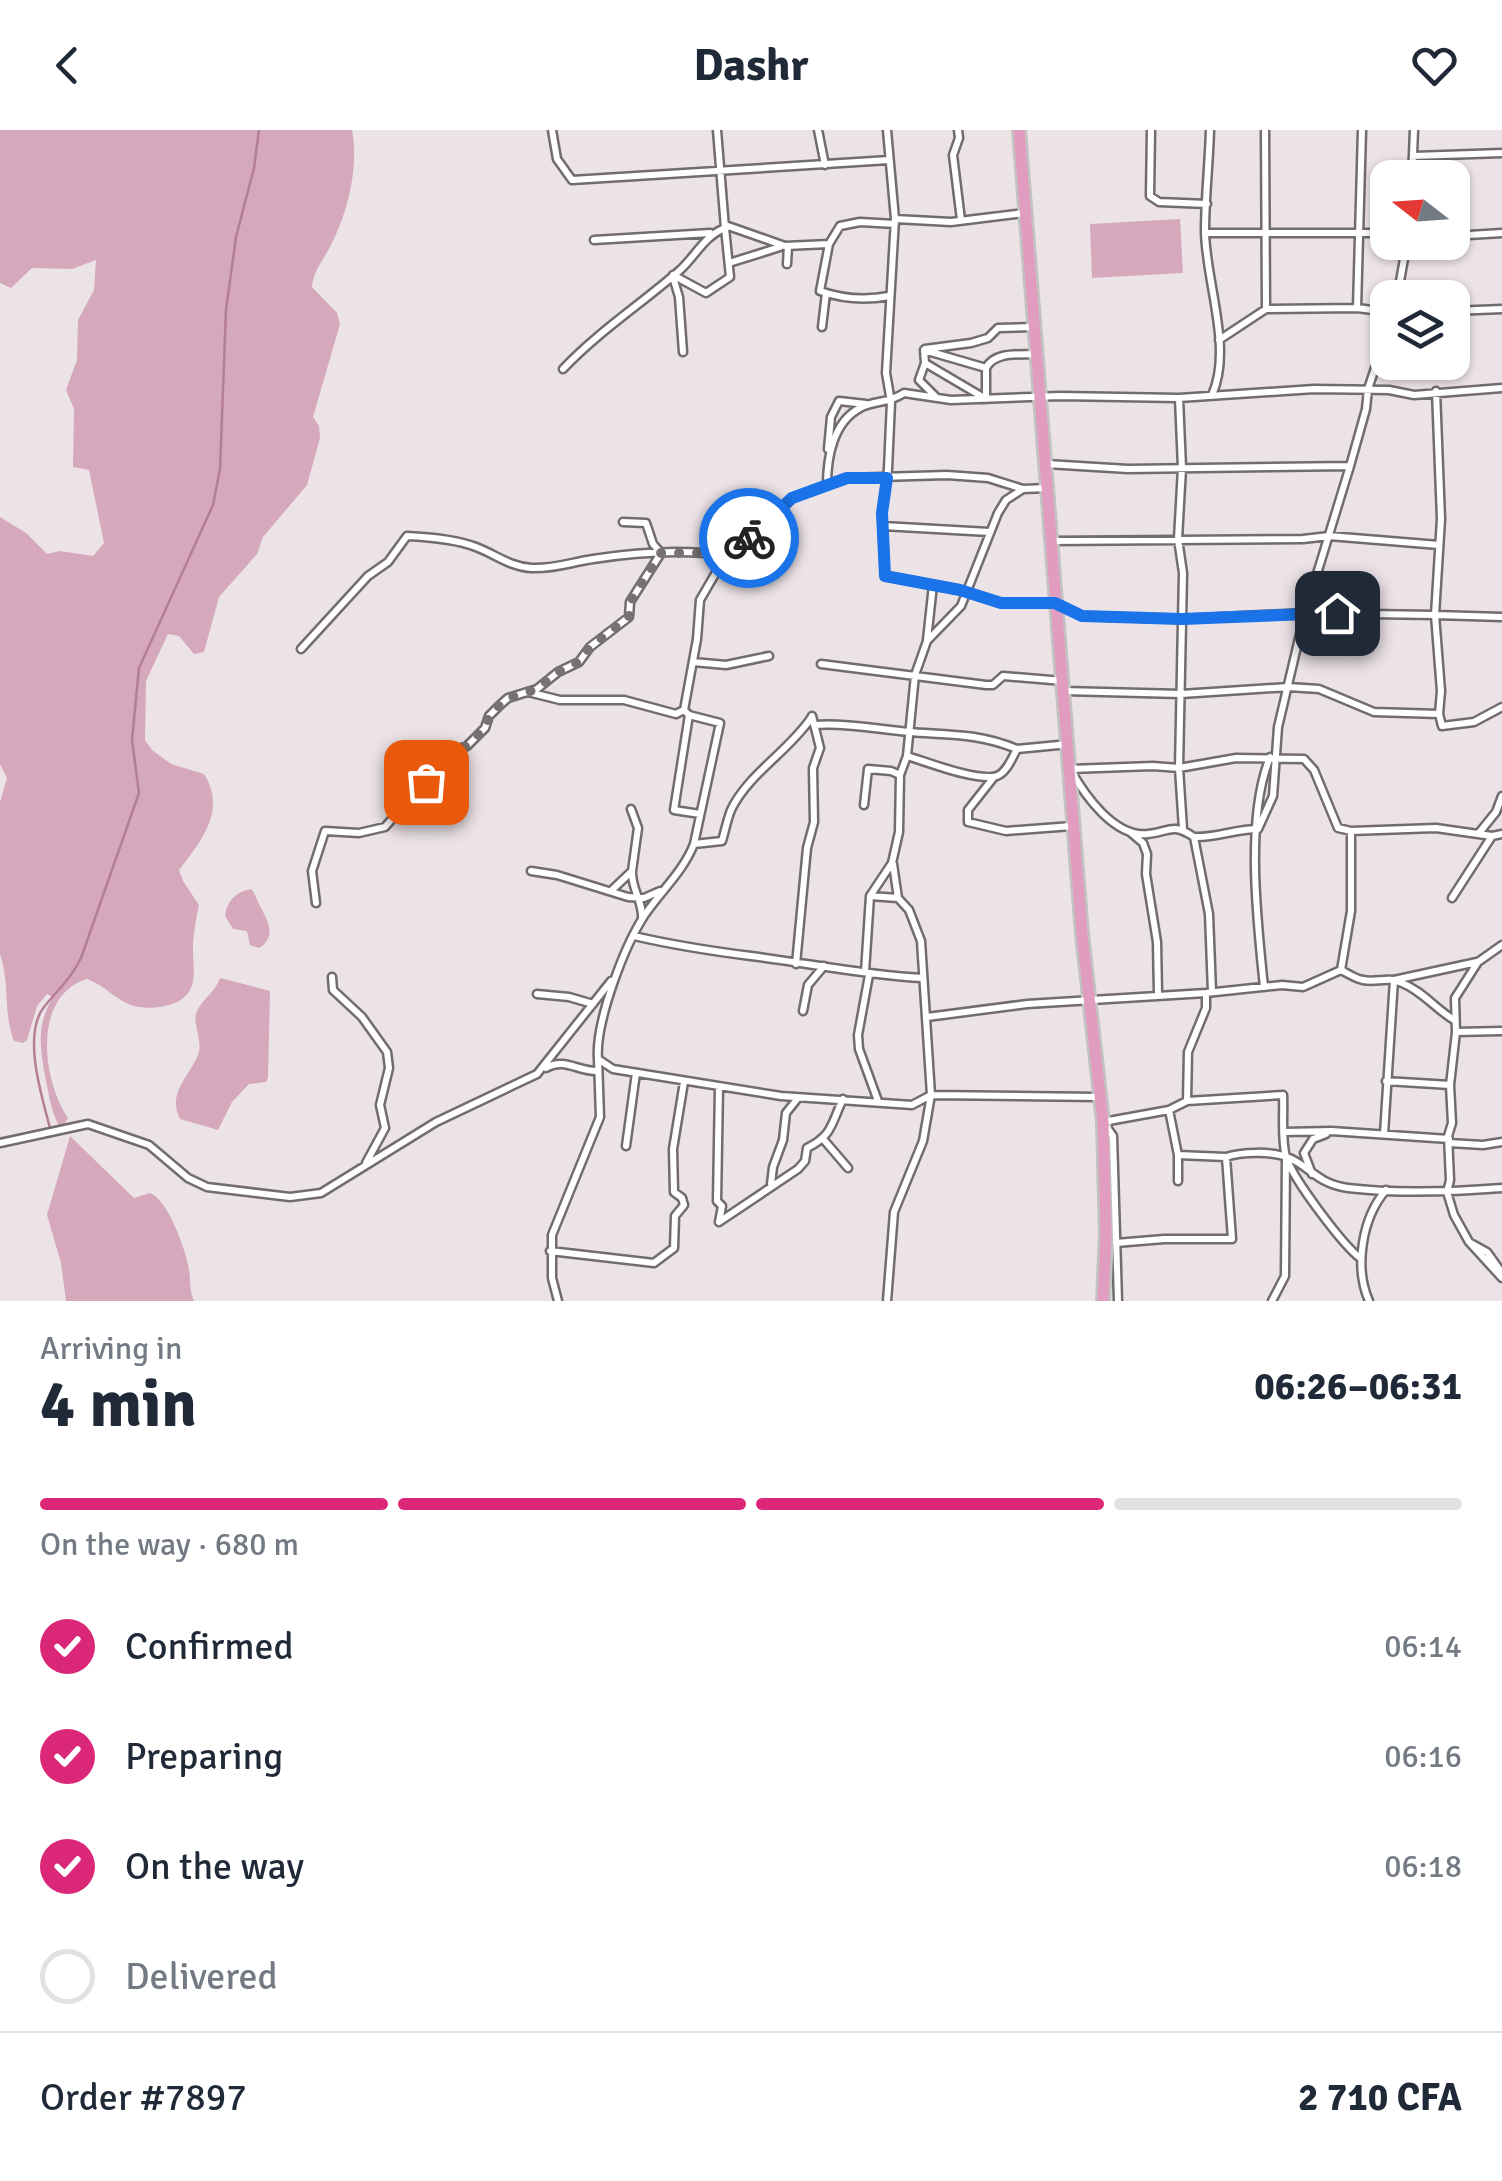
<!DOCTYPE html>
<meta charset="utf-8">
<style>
body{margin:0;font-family:Signika,sans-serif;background:#f2f2f3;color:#1f2937;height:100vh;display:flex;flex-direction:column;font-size:38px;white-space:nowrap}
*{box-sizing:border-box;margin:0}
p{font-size:32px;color:#747a83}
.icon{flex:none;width:55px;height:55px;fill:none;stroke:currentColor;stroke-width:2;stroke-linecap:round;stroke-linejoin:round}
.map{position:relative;height:1171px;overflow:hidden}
.details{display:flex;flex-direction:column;background:#fff;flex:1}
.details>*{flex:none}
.needle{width:65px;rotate:287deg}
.controls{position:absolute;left:1370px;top:30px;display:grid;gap:20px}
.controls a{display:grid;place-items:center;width:100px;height:100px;border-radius:20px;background:#fff;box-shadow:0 2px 8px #0004;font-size:50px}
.pin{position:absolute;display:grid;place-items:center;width:85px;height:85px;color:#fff;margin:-42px;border-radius:20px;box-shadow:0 5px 15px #0006}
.courier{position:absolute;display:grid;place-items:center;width:100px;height:100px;margin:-50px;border:8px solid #1a73e8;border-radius:50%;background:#fff;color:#222;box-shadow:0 2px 12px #0007}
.head em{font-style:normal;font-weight:700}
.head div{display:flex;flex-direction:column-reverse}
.head{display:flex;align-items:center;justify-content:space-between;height:170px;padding:0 40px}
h1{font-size:65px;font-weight:700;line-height:75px}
.bar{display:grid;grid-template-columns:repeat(4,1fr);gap:15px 10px;align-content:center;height:120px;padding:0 40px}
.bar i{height:12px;border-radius:8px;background:#e0e1e3}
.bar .on{background:#db2777}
.bar p{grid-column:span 4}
.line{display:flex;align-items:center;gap:25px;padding:0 40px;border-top:2px solid #e0e1e3}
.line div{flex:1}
ol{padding:0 40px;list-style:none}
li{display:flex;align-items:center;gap:30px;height:110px}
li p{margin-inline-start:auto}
li .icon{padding:10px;border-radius:50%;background:#db2777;color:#fff;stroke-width:4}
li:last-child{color:#747a83}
li i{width:55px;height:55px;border:5px solid #e0e1e3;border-radius:50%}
header{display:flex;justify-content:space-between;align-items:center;height:130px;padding:0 40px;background:#fff;font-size:45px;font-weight:700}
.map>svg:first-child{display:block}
.green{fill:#d5a8bb}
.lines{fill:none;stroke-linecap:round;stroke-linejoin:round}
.stream{stroke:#b47e96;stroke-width:2.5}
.street-casing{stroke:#736c6f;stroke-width:11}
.primary-casing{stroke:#c3c2c2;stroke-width:16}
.street{stroke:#fff;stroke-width:6}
.primary{stroke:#e09dbf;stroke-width:11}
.done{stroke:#767173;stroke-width:10;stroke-dasharray:0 18}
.route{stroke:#1a73e8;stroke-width:12}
</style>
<header><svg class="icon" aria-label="back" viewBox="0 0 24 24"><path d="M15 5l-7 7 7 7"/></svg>Dashr<svg class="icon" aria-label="heart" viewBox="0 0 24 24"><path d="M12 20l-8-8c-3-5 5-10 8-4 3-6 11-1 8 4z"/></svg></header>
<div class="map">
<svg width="1502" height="1171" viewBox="0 0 1502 1171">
<rect width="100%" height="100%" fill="#ece3e7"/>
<path class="green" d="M0,0H352C359,37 348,82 331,115C324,129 313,141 312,157L337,183L340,194L313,287L319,296L320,308L307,355L263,407L257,424L219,467L204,522L194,524L179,506L168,504L146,551L145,610L152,620L171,634L204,644C227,681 201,711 179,740L183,751L199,775C196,788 194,801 193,814C192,838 202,863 172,874C161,878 146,879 134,876C116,871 105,855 87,849C32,866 42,950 68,988L64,995L58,994C50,977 49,964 45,946C40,915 36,896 53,867L47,864L37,876L27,910L23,913L14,911C3,884 10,852 0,824V672L7,648L0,634V387L26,403L47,424L60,421L93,426L104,413L89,340L73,337L74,279L66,260L77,230L78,190L94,160L96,130L72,139L32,138L11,158L0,153Z
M1180,89L1183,143L1092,148L1090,94Z
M251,759C255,763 256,768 259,774C266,789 279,805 259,818L250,815L247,801L233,799L225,786C227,770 236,762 251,759Z
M220,848L270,861L268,947L266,952L249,954L232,972L218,1000L180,989C167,963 189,947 198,925C204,909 190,892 198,879C205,867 215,862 220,848Z
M70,1006L134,1068L150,1063C168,1069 186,1121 189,1139C191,1151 189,1160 194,1171H66L61,1133L47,1085Z"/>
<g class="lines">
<path class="stream" d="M50,998C42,967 22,905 44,877C59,858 70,850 81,828L139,663L132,610L139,538L213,375L220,339L226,180L236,107L254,38L259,0"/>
<g class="street-casing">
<path id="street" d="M552,0L557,29L572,50L889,30
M818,0L825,35
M887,0L895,89L886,243L891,272L888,339L882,383L885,446L960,460L1001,473H1055L1082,486L1182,489L1305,483L1435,485L1441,561L1439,584L1374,582L1319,559L1288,557L1181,564L1064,561
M958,0L959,8L953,25L961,90
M1151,0L1150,66L1159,72L1207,74
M1210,0C1209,34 1205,68 1205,102C1206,153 1233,219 1212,265
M1265,0L1266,179
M1414,26L1502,23
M1412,48L1414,0
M895,89L951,92L1024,83
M1205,103H1388
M1452,106L1502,103
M594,110L710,103
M829,114L820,161C843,169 864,171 889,166
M729,133L780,117
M787,134L788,116
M673,145L706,163L730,147L725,98L728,96L785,116L829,114L840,96L860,92L895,94
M673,147L679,167L683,222
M1397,168L1407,112
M1357,178L1362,0
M1452,181L1502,179
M822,197L826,163
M1219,210L1266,179L1357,178L1388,182
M925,219L971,213L988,208L998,198L1036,197
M924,220L986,238V269L925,233
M924,220L925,233L919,250L936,267
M986,238C995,221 1019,225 1037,224
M563,239C598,202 641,174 679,141C695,127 704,106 725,98L717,0
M1436,261L1441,389L1435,485L1502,487
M1179,268L1182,338L1178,409L1183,443L1179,638L1183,699
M828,319L831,287L839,271L866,274
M1047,334L1128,339L1350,336
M827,355C827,328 833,292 860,278C874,270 888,274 904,263L951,270L1060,266L1179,268L1314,259L1389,260L1414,265L1502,258
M1047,358L1023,359L988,348L947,345L847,348L792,368L718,439L700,470L697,509L684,580L689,585L720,593L694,714C683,742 660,762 644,786C624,817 595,893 598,929L613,939L781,966L912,975L931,965L1099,967
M883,396L989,402
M1051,411L1303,409L1329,406L1439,415
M708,423C722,371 735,385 780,378
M927,510L933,455
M301,519L368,446L388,432L407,406C429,407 455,409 476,417C495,424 510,437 532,438C554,439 572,432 593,429C638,422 686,419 731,426
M693,532L726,535L769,526
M821,534L986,555H993L1003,546L1063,551
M528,562L560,570H624L676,584L684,580
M1439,584L1442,596L1474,592L1502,577
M689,585L674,680L700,684
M814,595C847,593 877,599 909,602C949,605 978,603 1017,619
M907,626C927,632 978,652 997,646C1007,642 1012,628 1017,619L1069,614
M994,647L968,680V692L1006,701L1072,696
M864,675L868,639L891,641L900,645
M1258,699L1273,666L1278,597L1305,483L1350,336L1366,279L1368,259L1388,199
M1351,701V781L1341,840C1347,843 1356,849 1363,850C1377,853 1388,846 1402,853C1422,861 1436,879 1454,890
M1130,702L1143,713L1147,724L1146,744L1157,812L1158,864
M1479,703L1496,682L1502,666
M1194,707C1216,708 1235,699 1258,699
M694,714L722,711C725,701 727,690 731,680C748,644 789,621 811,588
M531,741L557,745L628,767L644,768L660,761
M632,743C632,760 643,772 642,788
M612,760L632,741L638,698L631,679
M870,766L898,768
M1452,768L1492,706L1502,704
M316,773L312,741L325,701L359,703L385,697L451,622L467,616L485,598L489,586L500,575L508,568L537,559L558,542L579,532L590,517L629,487L630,472L661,423L653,414L646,393L623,392
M634,806C673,815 711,821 751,826C808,833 864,845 922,848
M1502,815L1478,832L1455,868L1456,902L1450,955L1452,993L1448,1006L1450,1050L1447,1062L1454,1085L1469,1112L1487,1122L1502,1143
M796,834L807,718L814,692L813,638L820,618L812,586
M865,842L870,766L892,733L899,702L900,645L907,626L915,545L927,511L961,476L998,383L1006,370L1023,359
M869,845L858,905L859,919L878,971
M332,847L333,860L362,887L387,922L389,938L380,975L385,998L366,1033
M1264,857C1257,789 1245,689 1270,627
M1212,862L1209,784L1194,707C1171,692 1170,702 1148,704C1114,708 1084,664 1070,639L1153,636L1179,638L1236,628L1304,629L1314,640L1338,698L1351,701L1436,698L1492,706
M537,864L569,867L593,874
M803,881L808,855L824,836
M927,887L1027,874L1206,863L1282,855L1303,857L1341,840
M1456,902L1502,901
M546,938C564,927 579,942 598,941
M1386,951L1450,955
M719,956L717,1071L722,1076L719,1092
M1187,971L1188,922L1206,878V863
M1169,980L1178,1025
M1285,1002L1331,1001L1449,1009
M1384,1004L1394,850L1477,832
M824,1010L848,1038
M0,1013L88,994L149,1015L188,1048L207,1057L290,1067L321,1063L436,992L537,944L611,851
M1449,1013L1483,1015L1502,1012
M626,1016L636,943
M1226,1027C1241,1022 1271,1021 1287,1027C1310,1036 1317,1054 1348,1058C1399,1064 1450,1062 1502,1058
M1312,1044L1304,1023L1313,1009L1326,1004
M771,1054L773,1037L783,1010L786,983L798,968
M719,1092L798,1039L805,1031L807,1018C833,1005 831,994 843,969
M1116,1113L1164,1109H1232L1226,1027L1178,1025V1051
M1470,1113L1502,1148
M550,1121L654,1133L674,1118L675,1086L684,1075L682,1068L674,1062L673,1019L684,952
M558,1171L552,1148V1105L600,987L598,929
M887,1171L894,1082L923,1011L931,965L921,811L909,780L898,768L893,734
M1118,1171L1113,1006L1103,992L1169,980L1187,971L1283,965C1284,984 1281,1009 1286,1027C1293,1049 1342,1114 1360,1128
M1272,1171L1285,1146L1286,1028
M1369,1171C1354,1137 1362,1088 1386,1060"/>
</g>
<g class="primary-casing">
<path id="primary" d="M1019,0L1082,804L1103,992L1106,1106L1103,1171"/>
</g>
<use href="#street" class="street"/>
<use href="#primary" class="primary"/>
</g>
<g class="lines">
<path class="done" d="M426,652L451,622L467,616L485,598L489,586L500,575L508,568L537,559L558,542L579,532L590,517L629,487L630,472L661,423H708L731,426L749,408"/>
<path class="route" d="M749,408L792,368L847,348H887L882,383L885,446L960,460L1001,473H1055L1082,486L1182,489L1337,483"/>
</g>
</svg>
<div class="controls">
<a><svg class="needle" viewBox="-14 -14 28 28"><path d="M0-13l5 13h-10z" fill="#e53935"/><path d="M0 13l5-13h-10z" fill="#747a83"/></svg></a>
<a><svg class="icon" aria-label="layers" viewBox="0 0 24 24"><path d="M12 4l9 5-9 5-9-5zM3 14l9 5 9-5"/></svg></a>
</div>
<div class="pin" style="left:426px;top:652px;background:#ea580c"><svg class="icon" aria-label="bag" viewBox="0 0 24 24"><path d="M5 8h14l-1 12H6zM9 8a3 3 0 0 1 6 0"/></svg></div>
<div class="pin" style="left:1337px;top:483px;background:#1f2937"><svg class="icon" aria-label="home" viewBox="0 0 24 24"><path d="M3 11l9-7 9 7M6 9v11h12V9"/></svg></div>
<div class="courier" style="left:749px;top:408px"><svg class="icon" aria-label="bike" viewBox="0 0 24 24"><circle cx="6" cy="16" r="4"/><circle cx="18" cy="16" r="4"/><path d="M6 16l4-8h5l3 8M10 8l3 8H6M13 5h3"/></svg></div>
</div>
<section class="details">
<div class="head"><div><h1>4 min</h1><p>Arriving in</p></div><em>06:26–06:31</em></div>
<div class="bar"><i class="on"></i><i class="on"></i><i class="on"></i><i></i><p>On the way · 680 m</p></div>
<ol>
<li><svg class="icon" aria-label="check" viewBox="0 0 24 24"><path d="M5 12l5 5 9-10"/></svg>Confirmed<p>06:14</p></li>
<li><svg class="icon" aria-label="check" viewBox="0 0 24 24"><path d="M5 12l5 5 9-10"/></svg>Preparing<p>06:16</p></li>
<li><svg class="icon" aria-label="check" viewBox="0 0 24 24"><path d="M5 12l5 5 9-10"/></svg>On the way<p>06:18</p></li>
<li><i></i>Delivered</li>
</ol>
<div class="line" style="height:130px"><div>Order #7897</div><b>2 710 CFA</b></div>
</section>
